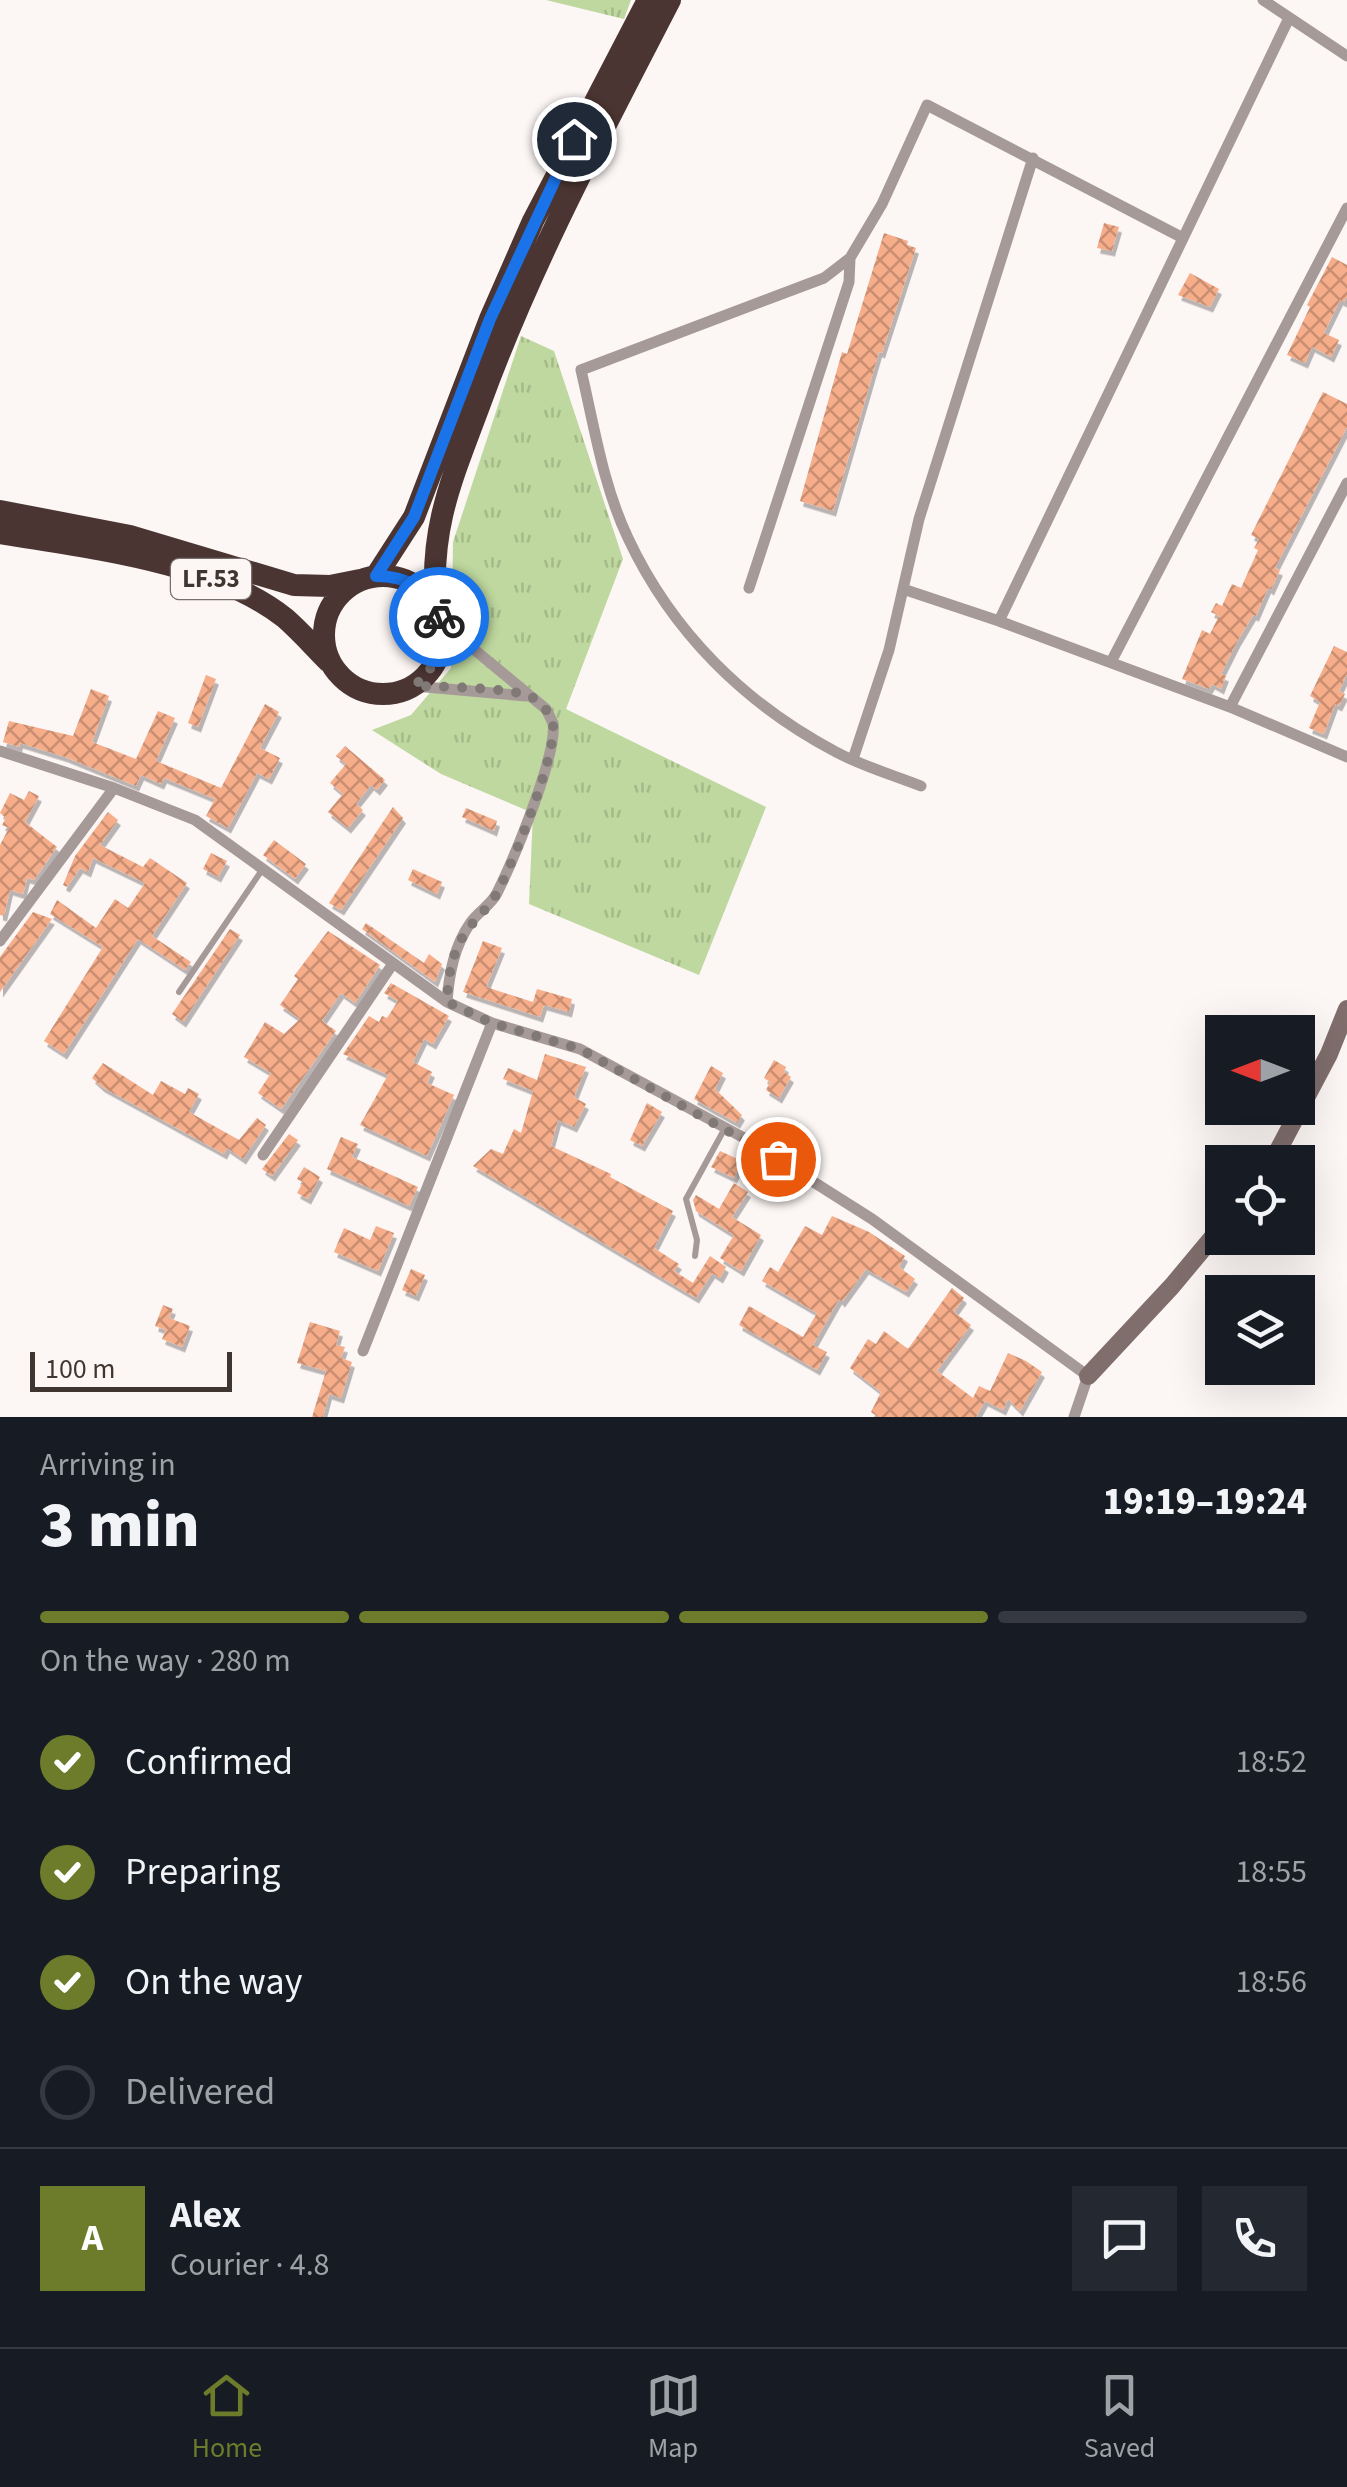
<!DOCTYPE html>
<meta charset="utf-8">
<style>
body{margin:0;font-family:"Source Sans 3",sans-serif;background:#242831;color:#f1f3f6;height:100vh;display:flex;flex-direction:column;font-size:38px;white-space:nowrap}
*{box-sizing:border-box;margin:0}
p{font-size:32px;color:#9ea1a6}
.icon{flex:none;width:55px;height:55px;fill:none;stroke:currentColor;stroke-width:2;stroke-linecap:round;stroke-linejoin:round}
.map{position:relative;height:1417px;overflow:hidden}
.panel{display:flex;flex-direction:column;background:#171b24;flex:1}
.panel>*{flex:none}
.needle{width:65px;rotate:270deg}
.controls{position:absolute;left:1205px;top:1015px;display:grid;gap:20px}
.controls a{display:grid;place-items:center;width:110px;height:110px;border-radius:0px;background:#171b24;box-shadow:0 10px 40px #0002;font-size:50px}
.scale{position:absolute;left:30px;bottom:25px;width:202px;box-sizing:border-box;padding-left:10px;border:5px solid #3f3631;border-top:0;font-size:28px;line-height:35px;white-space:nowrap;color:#3f3631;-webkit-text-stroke:8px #fcf6f4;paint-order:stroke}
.pin{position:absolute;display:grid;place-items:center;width:85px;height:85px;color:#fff;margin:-42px;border:5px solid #fff;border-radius:50%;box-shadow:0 2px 10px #0007}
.courier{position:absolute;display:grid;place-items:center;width:100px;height:100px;margin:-50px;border:8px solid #1a73e8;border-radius:50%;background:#fff;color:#222;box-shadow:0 2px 12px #0007}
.head em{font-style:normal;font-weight:800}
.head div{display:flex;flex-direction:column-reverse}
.head{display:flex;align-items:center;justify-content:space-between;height:170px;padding:0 40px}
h1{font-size:65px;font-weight:800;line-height:75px}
.bar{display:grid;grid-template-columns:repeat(4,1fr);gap:15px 10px;align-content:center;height:120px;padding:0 40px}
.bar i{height:12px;border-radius:8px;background:#363941}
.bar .on{background:#6c7c2a}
.bar p{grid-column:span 4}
.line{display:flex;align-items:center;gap:25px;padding:0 40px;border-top:2px solid #363941}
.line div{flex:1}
.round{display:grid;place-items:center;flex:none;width:105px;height:105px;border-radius:0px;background:#242831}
ol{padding:0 40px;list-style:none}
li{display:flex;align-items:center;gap:30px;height:110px}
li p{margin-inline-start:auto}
li .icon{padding:10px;border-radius:50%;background:#6c7c2a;color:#fff;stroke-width:4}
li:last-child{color:#9ea1a6}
li i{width:55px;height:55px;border:5px solid #363941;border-radius:50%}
.tabs{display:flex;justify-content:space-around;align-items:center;height:140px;border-top:2px solid #363941;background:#171b24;font-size:28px;color:#9ea1a6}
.tabs a{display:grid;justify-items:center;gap:5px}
.tabs .on{color:#6c7c2a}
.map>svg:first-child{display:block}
.grass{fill:url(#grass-tufts)}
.building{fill:url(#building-cross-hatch);filter:url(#shadow)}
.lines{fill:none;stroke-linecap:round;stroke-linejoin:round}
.lane{stroke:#a69a98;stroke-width:6}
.street{stroke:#a69a98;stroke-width:11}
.secondary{stroke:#7f6e6c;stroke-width:18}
.highway{stroke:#4b3532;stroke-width:22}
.done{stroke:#817975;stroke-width:10;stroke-dasharray:0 18}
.route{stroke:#1a73e8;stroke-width:12}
.labels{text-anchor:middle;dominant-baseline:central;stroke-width:8;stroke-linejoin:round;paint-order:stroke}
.shield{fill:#fcf6f4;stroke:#78706c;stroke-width:2.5}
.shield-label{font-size:25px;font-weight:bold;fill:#3f3631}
</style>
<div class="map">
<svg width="1347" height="1417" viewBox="0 0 1347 1417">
<defs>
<pattern id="grass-tufts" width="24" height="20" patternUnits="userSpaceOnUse" patternTransform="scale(2.5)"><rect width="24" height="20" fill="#bfd89f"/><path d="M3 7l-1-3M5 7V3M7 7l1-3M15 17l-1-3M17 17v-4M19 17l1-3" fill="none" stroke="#a5ba89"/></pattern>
<pattern id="building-cross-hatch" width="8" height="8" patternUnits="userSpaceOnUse" patternTransform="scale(2.5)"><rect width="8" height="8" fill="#f6ae8a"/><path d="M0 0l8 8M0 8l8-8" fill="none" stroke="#c98e71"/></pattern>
<filter id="shadow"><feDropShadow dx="3" dy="5.5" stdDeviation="0" flood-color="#0004"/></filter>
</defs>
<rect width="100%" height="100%" fill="#fcf6f4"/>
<path class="grass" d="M546,0H631L624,19Z
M521,336L554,351L623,559L566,709L766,807L699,975L529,904L533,813L441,774L372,730L411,715L451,668L453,542Z"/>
<path class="building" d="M1104,223L1119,227L1112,251L1097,248Z
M884,233L908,241L907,245L916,248L882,353L879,352L833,511L800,501L842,352L847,354Z
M1332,257L1347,265V296L1344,302L1340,300L1324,333L1339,340L1331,357L1312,347L1305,363L1287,355L1310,307L1307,305Z
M1190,273L1219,289L1210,307L1178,295Z
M1323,392L1347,404V427L1275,568L1280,570L1271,590L1268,588L1256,616L1253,615L1237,642L1221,674L1226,676L1221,689L1212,684L1209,689L1182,679L1202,630L1210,634L1219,616L1211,612L1216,603L1222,606L1232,584L1241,588L1258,550L1254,548L1259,539L1251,535Z
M1334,646L1347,652V674L1339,691L1345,694L1339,706L1335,704L1324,734L1309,728L1320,702L1310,696Z
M206,675L216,679L198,727L188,723Z
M91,689L109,696L92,742L136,759L158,711L175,718L156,761L221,788L265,704L279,712L260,748L280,758L269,779L257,773L228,828L206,816L215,799L164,778L161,784L141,775L136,786L65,757L20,743L19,747L3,742L9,721L73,736Z
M345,746L385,780L377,790L371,785L356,804L363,810L348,828L328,812L343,794L330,783L346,764L336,756Z
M29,791L39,796L25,822L57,847L34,880L27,878L23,894L10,890L4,916L0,915V845L9,828L2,825L6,818L0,813L10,793L24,800Z
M393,807L403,818L341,910L329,903Z
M466,808L497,821L494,831L462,817Z
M108,812L118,820L100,845L143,867L150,858L187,883L152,936L191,962L185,970L138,939L64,1054L44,1041L103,947L50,914L57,900L96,928L115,899L128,908L145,883L93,858L88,872L80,868L67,887L63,885L75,856Z
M274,840L306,864L295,879L263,855Z
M211,853L227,861L218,877L203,869Z
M413,869L442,882L437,894L408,880Z
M33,912L52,919L0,992V957Z
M366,923L424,963L429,954L442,964L435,982L362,929Z
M230,929L240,935L183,1022L172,1014Z
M328,931L380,965L355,1003L341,993L322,1021L336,1031L281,1109L258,1093L271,1073L244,1057L265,1022L284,1034L300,1019L280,1005L298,979L294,976Z
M483,941L502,948L486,987L533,1002L537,989L572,999L569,1012L544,1005L540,1017L463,992Z
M391,983L449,1016L433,1044L424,1039L413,1062L432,1072L427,1083L454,1095L427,1156L360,1125L388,1075L343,1054L369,1016L379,1022L382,1016L387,1018L398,1001L384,993Z
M545,1054L586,1067L574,1097L586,1104L574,1127L558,1120L551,1146L611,1174L610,1177L673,1211L654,1248L679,1264L674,1271L693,1283L710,1256L726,1267L720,1278L712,1273L696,1298L473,1166L491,1149L503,1154L514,1129L521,1133L533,1091L503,1079L508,1068L537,1080Z
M774,1060L786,1067L784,1072L791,1077L779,1098L766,1090L770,1082L764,1078Z
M103,1063L153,1095L161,1081L185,1094L188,1088L199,1094L189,1112L239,1140L257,1118L266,1125L243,1159L227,1148L224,1154L102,1087L92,1078Z
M711,1066L723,1073L715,1089L742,1115L737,1123L694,1099Z
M647,1103L662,1112L642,1146L630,1140Z
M289,1134L298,1140L272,1176L262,1169Z
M341,1137L358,1144L352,1157L418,1187L409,1206L327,1169Z
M720,1151L742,1161L734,1178L711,1167Z
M304,1167L320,1177L308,1199L297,1193L303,1182L297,1179Z
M734,1183L748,1192L732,1217L761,1235L741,1271L720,1258L734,1235L696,1211L693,1200L696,1195L719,1209Z
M832,1216L869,1232L905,1256L899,1267L915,1279L906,1292L866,1269L842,1302L839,1299L813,1345L827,1352L817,1370L739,1325L749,1306L803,1337L817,1313L762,1281L770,1267L778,1272L805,1226L822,1235Z
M376,1226L394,1233L378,1271L334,1252L344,1228L370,1240Z
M411,1269L425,1275L416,1296L402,1290Z
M952,1288L964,1298L954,1312L971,1325L937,1371L973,1398L979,1386L990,1391L1008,1353L1026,1361L1042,1372L1020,1411L1008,1399L1003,1410L985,1401L976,1417H878L871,1412L881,1392L850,1368L868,1339L876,1344L884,1331L908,1349Z
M163,1305L173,1309L169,1318L190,1326L182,1347L162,1339L166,1330L155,1326Z
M310,1322L340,1331L336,1345L345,1347L341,1358L352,1362L341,1398L329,1394L323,1417H312L326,1371L297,1363Z"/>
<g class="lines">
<path class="lane" d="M179,992L262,870
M695,1256L697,1240L686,1199L725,1128"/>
<path class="street" d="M1263,0L1347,56
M749,588L849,282L850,258
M903,589L999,621L1230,707L1347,757
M999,621L1289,18
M441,622L546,709C547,710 552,722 553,723C558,754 512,863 497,893C491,905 479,911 471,922C454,946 449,974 447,1002
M1111,662L1347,208
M414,686L526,696
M1230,707L1347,483
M0,751L114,788L195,820L447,1002L492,1023L580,1049L746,1139L872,1219L1088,1376L1074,1417
M853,759L889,650L919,519L1033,158
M921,786C893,775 862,766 836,752C745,704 672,632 628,538C603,486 594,425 581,370L824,278L850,258L882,204L927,105L1183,238
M0,941L114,788
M263,1155L392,965
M363,1351L492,1023"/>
<path class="secondary" d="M1272,1162L1329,1054L1347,1009
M1088,1376L1172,1286L1222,1226"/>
<path class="highway" d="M0,511L130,536L294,585L330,586L360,580
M0,533C89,548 213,561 285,618C300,631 314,647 328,661
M376,576L414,517L490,319L533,221L648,0
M324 635a59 59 0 1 1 118 0a59 59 0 1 1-118 0Z
M436,608C429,526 453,477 481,401C532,262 602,132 670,0"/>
</g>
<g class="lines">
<path class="done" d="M439,617C446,646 436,667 414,686C441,687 506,687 529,696C540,700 551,714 553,725C556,757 513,863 497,893C487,911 469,923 460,942C450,961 448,982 447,1002L492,1023L580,1049L778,1159"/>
<path class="route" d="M439,617C429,588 405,576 376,576L414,517L490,319L574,139"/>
</g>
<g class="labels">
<rect class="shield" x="171" y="559" width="80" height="40" rx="8"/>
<g class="shield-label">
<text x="211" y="579">LF.53</text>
</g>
</g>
</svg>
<div class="controls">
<a><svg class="needle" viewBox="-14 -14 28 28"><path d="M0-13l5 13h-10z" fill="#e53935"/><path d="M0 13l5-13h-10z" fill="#9ea1a6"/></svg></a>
<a><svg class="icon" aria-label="locate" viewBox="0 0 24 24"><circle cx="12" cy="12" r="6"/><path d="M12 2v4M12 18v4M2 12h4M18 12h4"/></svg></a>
<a><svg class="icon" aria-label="layers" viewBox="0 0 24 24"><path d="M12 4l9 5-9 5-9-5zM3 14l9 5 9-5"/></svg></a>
</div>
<div class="scale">100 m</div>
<div class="pin" style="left:778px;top:1159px;background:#ea580c"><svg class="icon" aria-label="bag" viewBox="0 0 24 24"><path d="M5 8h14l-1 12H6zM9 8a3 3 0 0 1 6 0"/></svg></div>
<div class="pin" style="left:574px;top:139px;background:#1f2937"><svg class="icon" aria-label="home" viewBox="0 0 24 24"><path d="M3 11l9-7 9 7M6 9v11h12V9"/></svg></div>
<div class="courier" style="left:439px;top:617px"><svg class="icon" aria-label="bike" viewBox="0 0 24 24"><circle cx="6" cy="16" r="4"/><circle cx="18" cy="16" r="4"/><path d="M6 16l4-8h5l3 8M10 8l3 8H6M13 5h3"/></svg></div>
</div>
<section class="panel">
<div class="head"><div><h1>3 min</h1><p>Arriving in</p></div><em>19:19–19:24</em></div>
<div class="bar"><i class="on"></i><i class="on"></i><i class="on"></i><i></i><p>On the way · 280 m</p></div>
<ol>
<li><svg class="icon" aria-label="check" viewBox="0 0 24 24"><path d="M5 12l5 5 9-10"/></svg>Confirmed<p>18:52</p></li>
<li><svg class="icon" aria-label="check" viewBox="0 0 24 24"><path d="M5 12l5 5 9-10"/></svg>Preparing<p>18:55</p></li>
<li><svg class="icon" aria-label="check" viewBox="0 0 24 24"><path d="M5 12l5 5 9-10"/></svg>On the way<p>18:56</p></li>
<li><i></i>Delivered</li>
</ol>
<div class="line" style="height:180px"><b class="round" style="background:#6c7c2a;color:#fff">A</b><div><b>Alex</b><p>Courier · 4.8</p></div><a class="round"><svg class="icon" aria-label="chat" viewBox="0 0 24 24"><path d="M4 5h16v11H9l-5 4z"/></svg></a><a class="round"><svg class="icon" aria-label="phone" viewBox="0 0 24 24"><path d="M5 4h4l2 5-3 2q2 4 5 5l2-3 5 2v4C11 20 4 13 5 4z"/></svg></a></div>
</section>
<nav class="tabs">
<a class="on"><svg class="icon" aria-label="home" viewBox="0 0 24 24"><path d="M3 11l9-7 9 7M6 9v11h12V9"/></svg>Home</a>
<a><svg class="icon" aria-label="map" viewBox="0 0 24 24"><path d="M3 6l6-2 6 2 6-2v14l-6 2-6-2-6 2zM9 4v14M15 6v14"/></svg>Map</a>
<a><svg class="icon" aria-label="saved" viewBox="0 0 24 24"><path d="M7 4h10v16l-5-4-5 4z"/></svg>Saved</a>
</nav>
